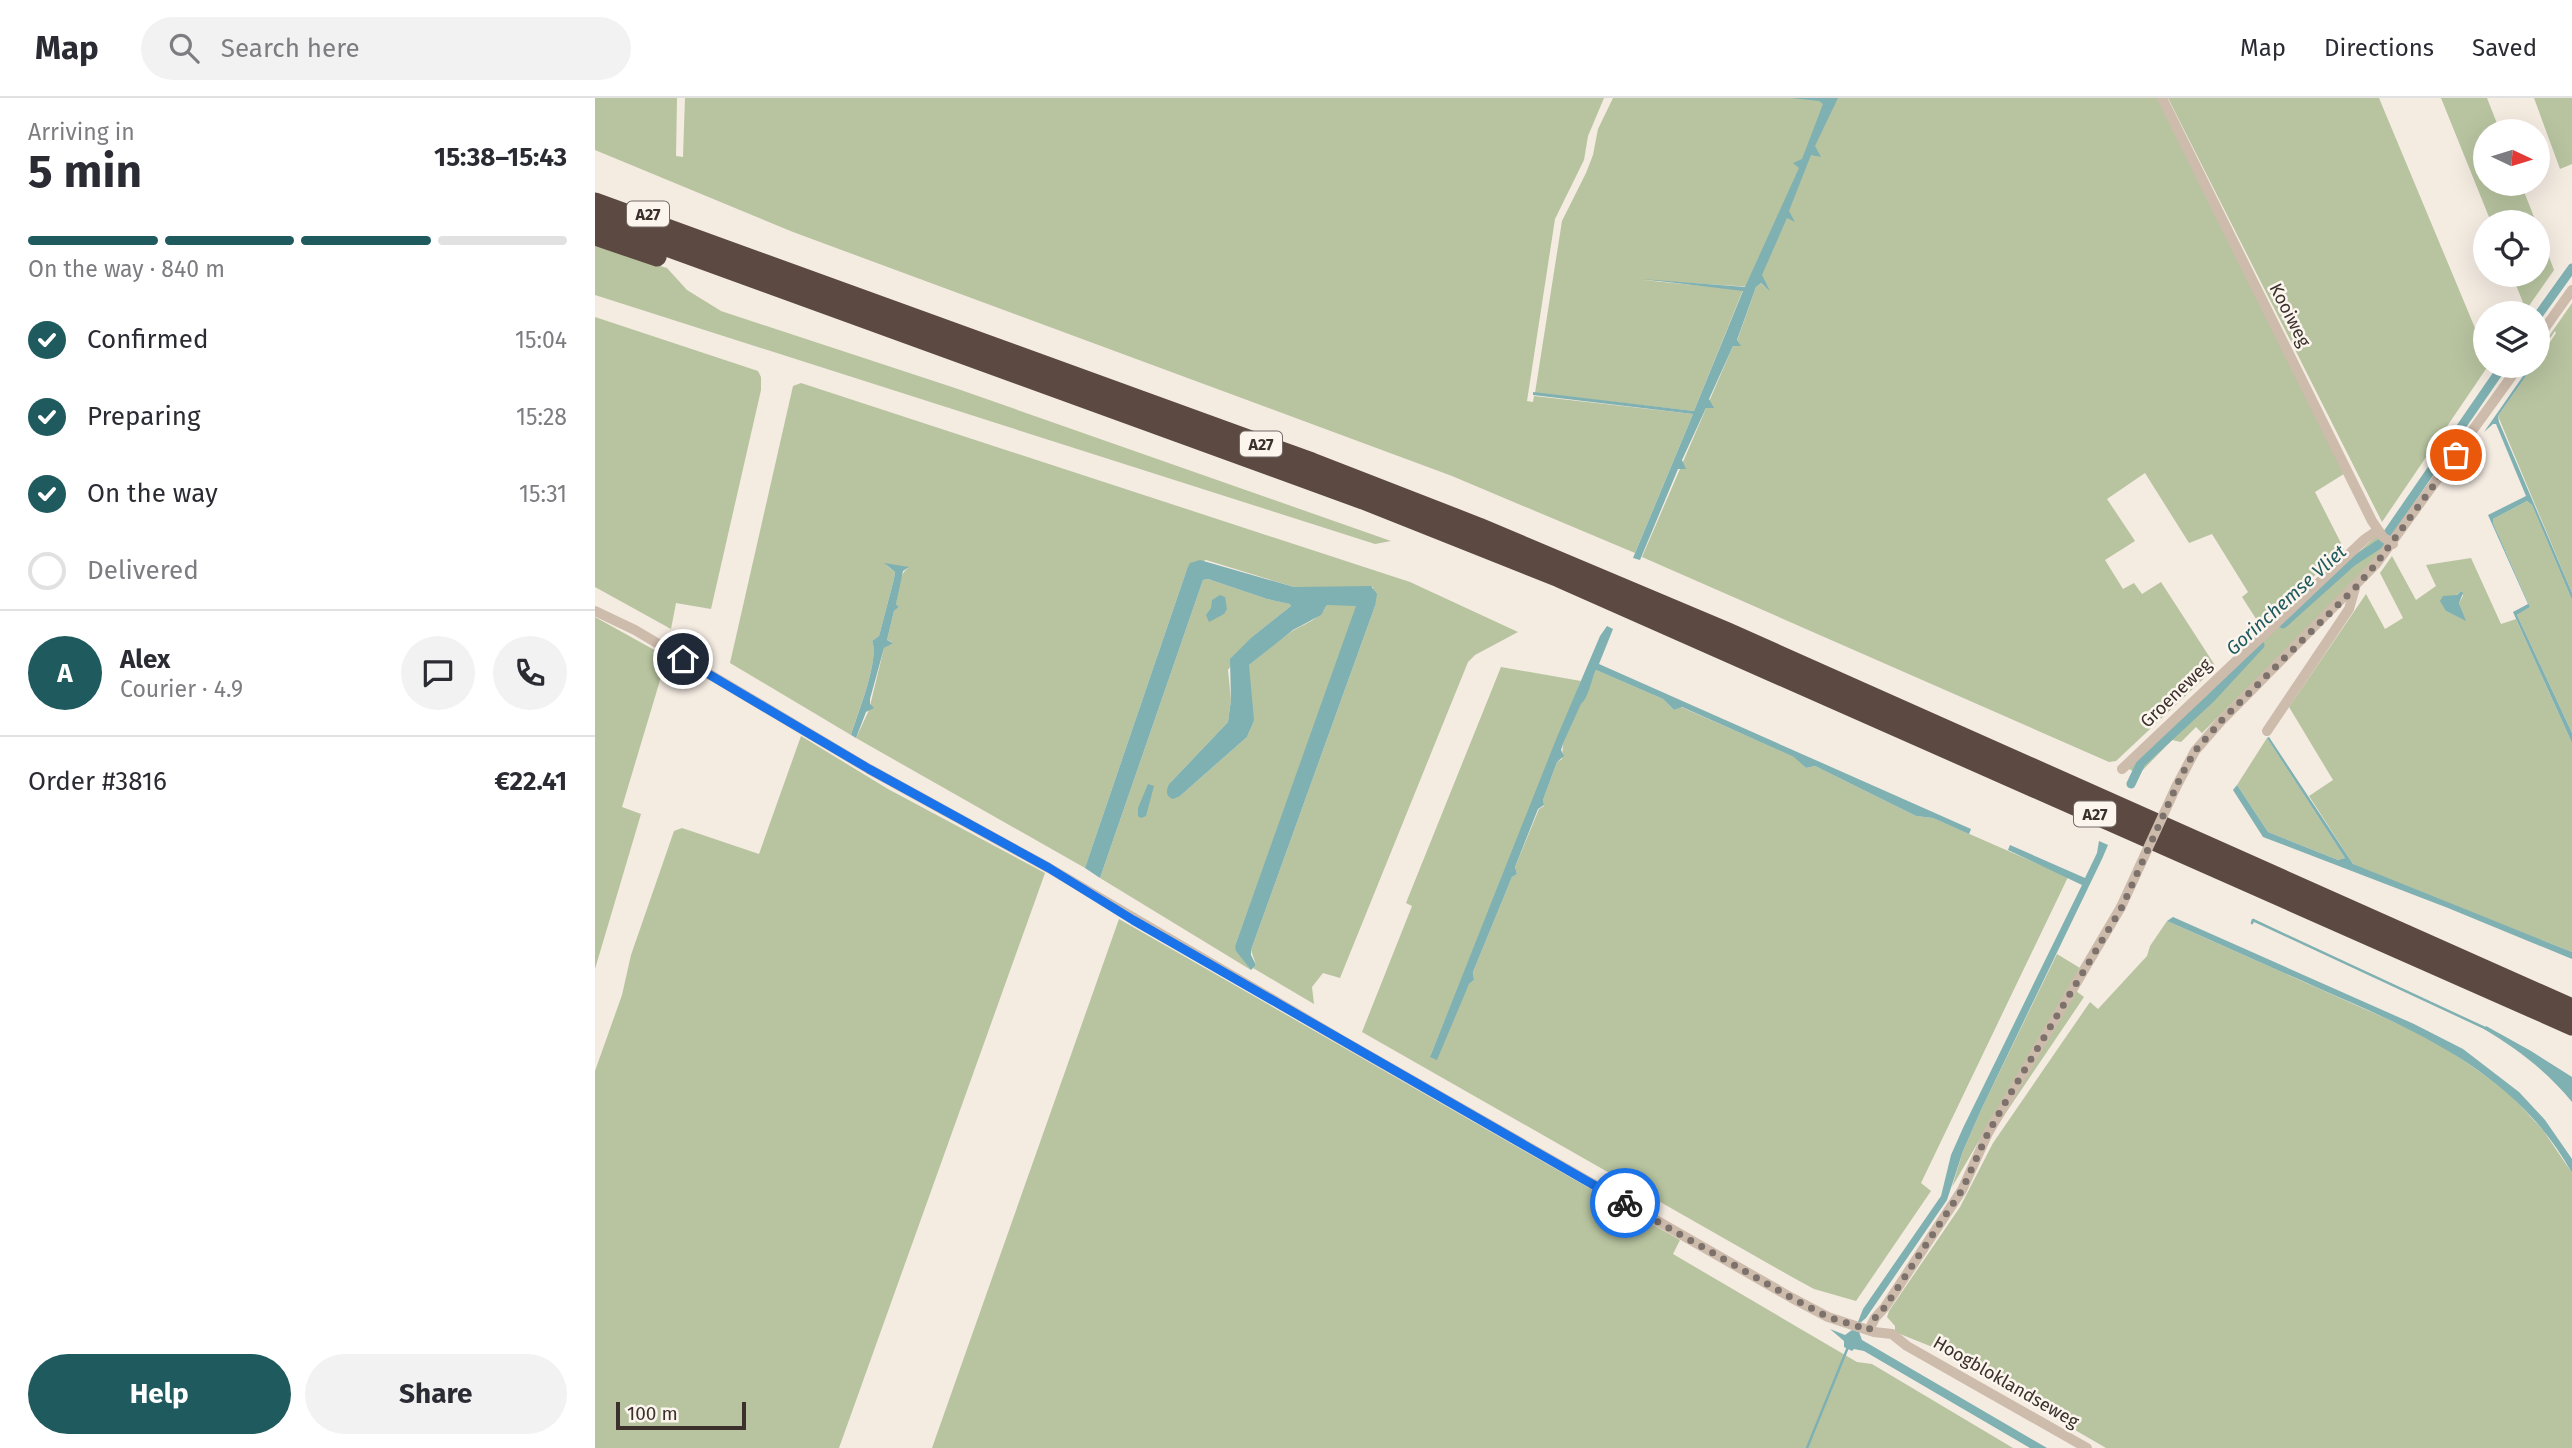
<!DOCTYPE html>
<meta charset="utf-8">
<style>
body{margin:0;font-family:"Fira Sans",sans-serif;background:#f2f2f3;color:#2b2b33;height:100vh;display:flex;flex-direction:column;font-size:26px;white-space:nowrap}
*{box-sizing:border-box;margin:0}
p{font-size:23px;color:#7c7c81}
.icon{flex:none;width:38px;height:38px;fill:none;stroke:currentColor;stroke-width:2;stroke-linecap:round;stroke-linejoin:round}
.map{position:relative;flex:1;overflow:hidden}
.sheet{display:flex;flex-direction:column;background:#fff;width:595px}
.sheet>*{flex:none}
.needle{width:46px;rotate:94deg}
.controls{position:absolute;left:1878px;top:21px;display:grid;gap:14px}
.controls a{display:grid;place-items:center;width:77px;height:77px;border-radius:50%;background:#fff;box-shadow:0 7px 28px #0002;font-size:35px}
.scale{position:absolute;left:21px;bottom:18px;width:130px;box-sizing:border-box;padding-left:7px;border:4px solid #3b302b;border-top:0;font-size:19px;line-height:24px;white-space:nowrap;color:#3b302b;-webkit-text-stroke:5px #fbf5ee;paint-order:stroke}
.pin{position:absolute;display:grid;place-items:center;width:60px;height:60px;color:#fff;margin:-30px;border:4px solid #fff;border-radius:50%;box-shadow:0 2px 7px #0007}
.courier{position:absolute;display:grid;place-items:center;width:70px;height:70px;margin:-35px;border:5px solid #1a73e8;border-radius:50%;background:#fff;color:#222;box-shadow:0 2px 9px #0007}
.headline em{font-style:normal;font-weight:700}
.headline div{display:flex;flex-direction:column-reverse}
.headline{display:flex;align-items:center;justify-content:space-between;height:119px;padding:0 28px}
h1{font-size:46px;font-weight:700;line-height:52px}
.bar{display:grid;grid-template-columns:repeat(4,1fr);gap:10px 7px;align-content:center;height:84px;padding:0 28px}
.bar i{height:9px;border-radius:5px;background:#e1e1e2}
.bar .selected{background:#1f5a5e}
.bar p{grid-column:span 4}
.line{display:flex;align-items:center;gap:18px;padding:0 28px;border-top:2px solid #e1e1e2}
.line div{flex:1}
.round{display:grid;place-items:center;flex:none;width:74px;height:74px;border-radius:37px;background:#f2f2f3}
ol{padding:0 28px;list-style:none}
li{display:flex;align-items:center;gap:21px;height:77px}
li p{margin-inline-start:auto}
li .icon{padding:7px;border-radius:50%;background:#1f5a5e;color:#fff;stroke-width:4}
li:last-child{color:#7c7c81}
li i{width:38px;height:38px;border:4px solid #e1e1e2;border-radius:50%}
.button{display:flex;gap:14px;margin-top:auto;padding:14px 28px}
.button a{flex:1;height:80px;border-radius:42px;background:#1f5a5e;color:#fff;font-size:28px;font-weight:700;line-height:80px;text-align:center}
.button a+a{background:#f2f2f3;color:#2b2b33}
header{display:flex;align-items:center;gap:42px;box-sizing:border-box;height:98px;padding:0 35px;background:#fff;border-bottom:2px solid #e1e1e2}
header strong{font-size:33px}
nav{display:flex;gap:38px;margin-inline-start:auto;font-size:24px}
.search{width:490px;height:63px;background:#f2f2f3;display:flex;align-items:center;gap:18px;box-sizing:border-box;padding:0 24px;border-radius:38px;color:#7c7c81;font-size:26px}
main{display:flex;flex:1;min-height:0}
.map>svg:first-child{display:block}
.green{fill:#b8c4a0;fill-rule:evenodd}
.water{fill:#7fb0b2}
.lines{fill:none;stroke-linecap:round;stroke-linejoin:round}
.stream{stroke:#7fb0b2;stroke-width:2.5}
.canal{stroke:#7fb0b2;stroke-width:9}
.street{stroke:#cdbbac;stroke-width:10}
.highway{stroke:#5c4a42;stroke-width:19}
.street-bridge{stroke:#cdbbac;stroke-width:10}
.done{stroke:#7c716b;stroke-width:7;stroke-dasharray:0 12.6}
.route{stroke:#1a73e8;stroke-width:9}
.labels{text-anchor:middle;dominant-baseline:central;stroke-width:5;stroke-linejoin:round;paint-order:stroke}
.shield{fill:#fbf5ee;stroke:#756b66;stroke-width:2}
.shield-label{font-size:16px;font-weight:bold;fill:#3b302b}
.street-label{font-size:18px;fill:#3b302b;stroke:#fbf5ee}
.water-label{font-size:19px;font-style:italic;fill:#1f5a5e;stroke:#fbf5ee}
</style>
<header>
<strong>Map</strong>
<div class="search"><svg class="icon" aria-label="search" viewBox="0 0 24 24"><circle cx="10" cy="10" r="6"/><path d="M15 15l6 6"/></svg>Search here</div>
<nav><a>Map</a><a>Directions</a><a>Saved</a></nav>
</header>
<main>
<section class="sheet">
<div class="headline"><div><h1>5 min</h1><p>Arriving in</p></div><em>15:38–15:43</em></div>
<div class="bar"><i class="selected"></i><i class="selected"></i><i class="selected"></i><i></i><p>On the way · 840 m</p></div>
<ol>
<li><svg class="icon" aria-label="check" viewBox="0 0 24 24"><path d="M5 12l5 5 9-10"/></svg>Confirmed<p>15:04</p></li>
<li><svg class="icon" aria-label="check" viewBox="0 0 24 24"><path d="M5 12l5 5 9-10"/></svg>Preparing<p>15:28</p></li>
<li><svg class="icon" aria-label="check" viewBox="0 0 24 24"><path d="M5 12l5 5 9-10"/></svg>On the way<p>15:31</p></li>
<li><i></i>Delivered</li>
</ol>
<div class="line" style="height:126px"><b class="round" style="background:#1f5a5e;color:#fff">A</b><div><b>Alex</b><p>Courier · 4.9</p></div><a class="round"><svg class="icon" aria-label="chat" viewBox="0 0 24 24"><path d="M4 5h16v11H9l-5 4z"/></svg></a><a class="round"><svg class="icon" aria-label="phone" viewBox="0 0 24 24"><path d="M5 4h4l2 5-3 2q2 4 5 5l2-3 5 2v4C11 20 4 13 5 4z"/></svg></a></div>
<div class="line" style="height:91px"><div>Order #3816</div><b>€22.41</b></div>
<div class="button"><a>Help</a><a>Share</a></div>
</section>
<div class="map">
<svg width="1977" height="1350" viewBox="0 0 1977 1350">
<rect width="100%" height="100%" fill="#f4ebe1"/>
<path class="green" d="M0,0H82L81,58L88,59L90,0H1009L993,38L989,62L960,121L932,303L938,304L939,298L1098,316L1040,455L857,378L198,134L0,52Z
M1018,0H1564L1752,374L1720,394L1749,451L1665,527L1647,499L1653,494L1617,436L1594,445L1550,375L1512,401L1540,443L1510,462L1528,491L1539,485L1547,496L1566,484L1621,569L1521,663L1514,664L1047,459L1138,248H1145L1142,243L1161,189L1166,185L1170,189L1163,177L1157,189L1048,182L1148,192L1099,313L940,295L967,123L991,75L998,57L1003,31Z
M1573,0H1784L1890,254V268H1893L1787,424Z
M1846,0H1892L1905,33H1890V86H1926L1941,124H1896Z
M1939,0H1977V66L1965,71Z
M1943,129L1959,172L1931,212L1917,177H1942Z
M0,148L72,170L92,192L126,213L360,290L796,443L780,446L0,197Z
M1977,205V495L1903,318L1938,268H1942L1943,262L1961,235L1960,233L1943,258V254Z
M0,219L163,273L166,279V292L116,511L81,505L76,531L0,489Z
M206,285L815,484L923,534L880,557L873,564L745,880L728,875L717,889L719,906L658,870L661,867L656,852L780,508L778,489H699L611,462L592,471L490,770L261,640L274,612L289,550L297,544L292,542L299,513L304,509L301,506C303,494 303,477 313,470L291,467L300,474L299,481L284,538L277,543C285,562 262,616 256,637L135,565L198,288Z
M1932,403L1937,407L1977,502V635L1922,517L1935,509L1898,425V421Z
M1780,439H1784L1792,446L1772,471L1607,635L1601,629L1586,644L1577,642L1544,676L1532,670Z
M1797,458L1821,502L1841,488L1831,467L1876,460L1906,526L1921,521L1977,645V854L1762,769L1758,766L1714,698L1738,682L1694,609L1771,496L1790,531L1808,520L1785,475ZM1866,493L1868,498L1864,505L1870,522L1851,513L1848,498L1859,499Z
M613,481L672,501L696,506V508L658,538L633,572L636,602L633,624L575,685L585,698L652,639C664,615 650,592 654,567C668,556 681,544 696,534C708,526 725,522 732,507H760L762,509L640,848L656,872L505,780L608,482Z
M0,519L72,559L27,709L46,716L0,871Z
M906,569L986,583L835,959L874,886L879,882L878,874L917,779L922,776L920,769L944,711L949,708L948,702L962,664L967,661L968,646L986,605C993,599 996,581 1001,572L1068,601L1079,612L1086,609L1200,659L1211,670L1220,668L1321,718L1338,720L1473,779L1326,1085L1336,1093L1261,1203L1219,1191L1197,1179L767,934L817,808L811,805Z
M206,638L293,691L450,775L244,1350H0V973L27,897L36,857L79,733L87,730L164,756Z
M1672,640L1750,760L1743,762L1673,734L1642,687Z
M524,821L1085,1142L1078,1156L1262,1264L1277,1266L1418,1350H337Z
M1572,823L1808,928L1852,951L1911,992L1948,1032L1977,1075V1350H1511L1335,1248L1300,1234V1228L1292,1219L1294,1213L1365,1109L1398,1045L1495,904L1503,911L1552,858L1555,848Z
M1462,856L1485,870L1357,1089L1368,1053L1386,1012Z
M1481,893L1489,899L1404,1025Z"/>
<path class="water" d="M1196,0H1243L1220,48L1226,59L1216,57L1194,113L1200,124L1192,120L1167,177L1175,193L1166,185L1161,189L1142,242L1146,248H1138L1114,301L1119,310H1111L1087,362L1091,371H1083L1045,462L1038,460L1098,316L938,297V294L1099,313L1148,193L1047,181L1150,189L1204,70L1198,65L1207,61L1228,6L1224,3Z
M1935,268H1938L1903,318L1904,324L1977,495V502L1937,407L1932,403L1898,421V425L1935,509L1922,517L1977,635V645L1918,514L1933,506L1893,417L1931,398L1901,326H1898L1889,334Z
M605,462L699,489L776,488L782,496L780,508L656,852V857L661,867L656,872L641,853L640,848L761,508L732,507L726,517L698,532L654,567L659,622L652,639L585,698L578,701C570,698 571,691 575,685L633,624L636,602L635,561L658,538L696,508L695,506L672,501L613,481L608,482L505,780L490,770L592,471L595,465Z
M289,465L314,469L308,473L301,506L304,509L299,513L292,542L298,545L289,550L275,601V606L279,610L271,614L261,640L256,637C262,617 285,561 277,543L284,538L299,481L300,474Z
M1866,493L1868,495L1864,505L1871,523L1851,513L1845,503L1848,498L1862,497Z
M625,497L630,499L632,511L629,516L614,524L611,517L616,510L617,502Z
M1012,528L1018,531L1004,566L1376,731L1374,736L1338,720L1321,718L1220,668L1211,670L1199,659L1087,609L1079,612L1068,601L1001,572C996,582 994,599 986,606L968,646L966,652L969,658L962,664L948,702L949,707L943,711L920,769L922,776L917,779L878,874L879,882L874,886L842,962L835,959L962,639L1005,538Z
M1674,639L1758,766L1977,854V861L1853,810L1668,739L1638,692L1642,687L1673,734L1743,762L1750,760L1672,640Z
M553,686L559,688L551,718L546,720L543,718V710Z
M1504,743L1513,747L1507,761L1386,1012L1368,1053L1352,1102L1271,1220L1265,1225L1263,1224L1268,1211L1346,1098L1356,1057L1368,1030L1487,787L1413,752L1415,747L1490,780L1502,755Z
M1578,819L1819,926L1868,951L1924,994L1950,1022L1977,1061V1075C1921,974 1823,934 1723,890C1673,868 1622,845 1572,823Z
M1891,928L1936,953L1977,979V1004C1952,973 1922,951 1889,931Z
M1235,1231L1250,1237L1257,1232L1264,1234L1267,1242L1452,1350H1435L1269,1253L1259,1251L1257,1253L1249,1249V1243Z"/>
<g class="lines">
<path class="stream" d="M1657,825L1658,822L1892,931
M1212,1350L1253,1249"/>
<path class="canal" d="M1942,219L1977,170
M1688,526L1757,464L1786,445L1908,268
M1536,686L1546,665L1616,600L1665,547"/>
<path class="street" d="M1567,0L1777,423L1788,439L1798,446
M1942,241L1977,192
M0,513L40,532L274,671L454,770L745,941L1197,1200L1233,1219L1279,1234L1297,1236L1312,1248L1492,1350
M1672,633L1754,511L1760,490
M1527,671L1770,441L1783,432
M1581,689L1600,653L1626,623L1781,466L1924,268
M1274,1232L1280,1220L1290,1209L1367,1092L1393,1035L1526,809"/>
<path class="highway" d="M0,104L717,364L884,429L1133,534L1977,910
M0,123L768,402L964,480L1977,928
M0,138L62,159"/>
<path class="street-bridge" d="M1526,809L1581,689"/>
</g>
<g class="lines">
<path class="done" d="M1030,1105L1197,1200L1233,1219L1274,1232L1280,1220L1290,1209L1367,1092L1393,1035L1414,998L1527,809L1586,678L1600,653L1626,623L1760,490L1781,466L1861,357"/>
<path class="route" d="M88,561L274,671L454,770L538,822L1030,1105"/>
</g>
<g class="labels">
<g class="shield">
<rect x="32" y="103.5" width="42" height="25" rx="5"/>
<rect x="645" y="333.5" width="42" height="25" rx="5"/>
<rect x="1479" y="703.5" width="42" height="25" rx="5"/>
</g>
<g class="shield-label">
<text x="53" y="116">A27</text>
<text x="666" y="346">A27</text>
<text x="1500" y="716">A27</text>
</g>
<g class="street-label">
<text transform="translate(1695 217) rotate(63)">Kooiweg</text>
<text transform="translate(1581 595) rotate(-44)">Groeneweg</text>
<text transform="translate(1411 1284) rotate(30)">Hoogbloklandseweg</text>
</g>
<g class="water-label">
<text transform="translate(1691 502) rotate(-42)">Gorinchemse Vliet</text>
</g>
</g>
</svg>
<div class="controls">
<a><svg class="needle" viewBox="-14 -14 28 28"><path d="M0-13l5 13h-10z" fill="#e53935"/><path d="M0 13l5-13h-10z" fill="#7c7c81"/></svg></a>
<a><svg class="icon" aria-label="locate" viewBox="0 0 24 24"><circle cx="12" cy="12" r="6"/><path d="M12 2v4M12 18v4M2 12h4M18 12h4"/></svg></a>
<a><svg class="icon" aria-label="layers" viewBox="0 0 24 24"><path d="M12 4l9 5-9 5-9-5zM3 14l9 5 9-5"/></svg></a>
</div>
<div class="scale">100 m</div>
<div class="pin" style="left:1861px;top:357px;background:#ea580c"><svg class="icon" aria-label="bag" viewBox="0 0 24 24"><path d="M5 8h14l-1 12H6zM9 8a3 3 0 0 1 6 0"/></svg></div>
<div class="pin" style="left:88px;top:561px;background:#1f2937"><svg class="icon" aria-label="home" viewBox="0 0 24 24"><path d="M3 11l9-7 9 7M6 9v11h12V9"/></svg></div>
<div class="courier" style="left:1030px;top:1105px"><svg class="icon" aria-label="bike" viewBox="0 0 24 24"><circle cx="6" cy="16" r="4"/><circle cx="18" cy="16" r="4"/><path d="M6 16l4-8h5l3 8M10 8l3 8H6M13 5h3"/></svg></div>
</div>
</main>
